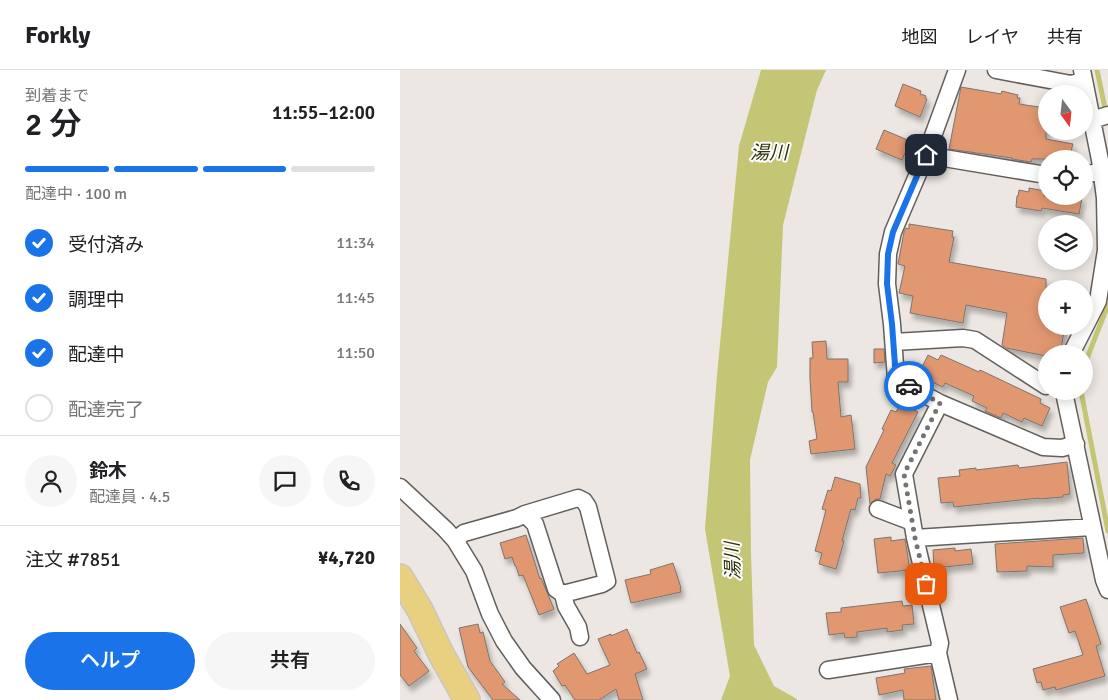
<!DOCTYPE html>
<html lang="ja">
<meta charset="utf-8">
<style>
body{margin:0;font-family:Signika,"Noto Sans JP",sans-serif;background:#f6f6f6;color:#202124;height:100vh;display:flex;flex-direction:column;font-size:19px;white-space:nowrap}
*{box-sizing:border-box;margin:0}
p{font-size:16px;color:#757577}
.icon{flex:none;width:28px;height:28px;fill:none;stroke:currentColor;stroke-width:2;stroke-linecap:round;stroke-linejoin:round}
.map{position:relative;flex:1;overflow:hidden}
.drawer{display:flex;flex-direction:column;background:#fff;width:400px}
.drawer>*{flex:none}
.needle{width:32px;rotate:165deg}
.controls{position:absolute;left:638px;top:15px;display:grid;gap:10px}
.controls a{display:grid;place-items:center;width:55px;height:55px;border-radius:50%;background:#fff;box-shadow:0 2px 12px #0003;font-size:25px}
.pin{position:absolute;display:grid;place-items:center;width:42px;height:42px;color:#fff;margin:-21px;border-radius:10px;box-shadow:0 2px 8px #0006}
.courier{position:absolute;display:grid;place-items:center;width:50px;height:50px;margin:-25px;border:4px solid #1a73e8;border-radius:50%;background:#fff;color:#222;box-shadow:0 1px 6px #0007}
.summary em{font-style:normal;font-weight:600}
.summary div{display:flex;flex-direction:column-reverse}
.summary{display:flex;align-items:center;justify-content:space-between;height:85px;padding:0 25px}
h1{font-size:32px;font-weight:600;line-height:38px}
.bar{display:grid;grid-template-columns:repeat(4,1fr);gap:8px 5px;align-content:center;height:60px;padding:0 25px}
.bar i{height:6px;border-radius:4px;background:#e0e0e0}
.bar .on{background:#1a73e8}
.bar p{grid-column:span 4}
.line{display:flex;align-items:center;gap:12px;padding:0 25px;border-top:1px solid #e0e0e0}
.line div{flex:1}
.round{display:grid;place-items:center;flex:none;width:52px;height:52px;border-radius:26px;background:#f6f6f6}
ol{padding:0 25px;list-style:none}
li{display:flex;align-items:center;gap:15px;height:55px}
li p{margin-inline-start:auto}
li .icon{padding:5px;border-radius:50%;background:#1a73e8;color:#fff;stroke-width:4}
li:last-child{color:#757577}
li i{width:28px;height:28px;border:2px solid #e0e0e0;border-radius:50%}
.action{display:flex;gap:10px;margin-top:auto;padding:10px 25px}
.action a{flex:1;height:58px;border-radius:30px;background:#1a73e8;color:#fff;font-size:20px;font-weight:600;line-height:58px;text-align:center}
.action a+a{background:#f6f6f6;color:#202124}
header{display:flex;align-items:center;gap:30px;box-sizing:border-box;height:70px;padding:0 25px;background:#fff;border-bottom:1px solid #e0e0e0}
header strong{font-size:24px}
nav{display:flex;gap:28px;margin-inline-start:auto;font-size:18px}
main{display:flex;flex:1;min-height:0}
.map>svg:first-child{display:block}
.water{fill:#c4c675}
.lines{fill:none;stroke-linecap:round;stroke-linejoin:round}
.stream{stroke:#c4c675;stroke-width:5}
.building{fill:#e19870;stroke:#7b7572;filter:url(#shadow)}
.minor-casing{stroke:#635f5a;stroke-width:19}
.primary-casing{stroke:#c7c6c6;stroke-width:28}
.minor{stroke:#fff;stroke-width:16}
.primary{stroke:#e9d080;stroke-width:25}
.done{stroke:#767370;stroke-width:5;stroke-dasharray:0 9}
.route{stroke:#1a73e8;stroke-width:6}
.labels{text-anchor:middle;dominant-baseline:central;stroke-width:4;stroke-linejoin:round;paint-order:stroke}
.water-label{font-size:19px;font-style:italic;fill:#32320e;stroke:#fff}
</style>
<header>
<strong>Forkly</strong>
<nav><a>地図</a><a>レイヤ</a><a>共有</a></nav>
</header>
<main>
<section class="drawer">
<div class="summary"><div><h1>2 分</h1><p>到着まで</p></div><em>11:55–12:00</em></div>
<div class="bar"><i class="on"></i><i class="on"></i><i class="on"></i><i></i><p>配達中 · 100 m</p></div>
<ol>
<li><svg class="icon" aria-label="check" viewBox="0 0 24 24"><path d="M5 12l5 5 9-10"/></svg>受付済み<p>11:34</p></li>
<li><svg class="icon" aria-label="check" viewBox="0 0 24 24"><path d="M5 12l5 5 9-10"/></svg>調理中<p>11:45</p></li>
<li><svg class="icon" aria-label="check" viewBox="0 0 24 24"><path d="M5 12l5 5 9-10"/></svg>配達中<p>11:50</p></li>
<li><i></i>配達完了</li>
</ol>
<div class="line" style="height:90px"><a class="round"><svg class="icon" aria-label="person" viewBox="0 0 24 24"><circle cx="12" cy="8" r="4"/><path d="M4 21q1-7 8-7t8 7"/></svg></a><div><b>鈴木</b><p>配達員 · 4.5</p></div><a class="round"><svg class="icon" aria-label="chat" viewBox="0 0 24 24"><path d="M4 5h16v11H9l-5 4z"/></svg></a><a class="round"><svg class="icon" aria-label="phone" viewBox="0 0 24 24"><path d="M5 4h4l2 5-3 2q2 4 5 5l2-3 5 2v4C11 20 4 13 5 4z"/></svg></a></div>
<div class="line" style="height:65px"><div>注文 #7851</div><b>¥4,720</b></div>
<div class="action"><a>ヘルプ</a><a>共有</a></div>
</section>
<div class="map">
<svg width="708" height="630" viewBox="0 0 708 630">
<defs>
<filter id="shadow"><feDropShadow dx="3" dy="5.5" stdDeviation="2.5" flood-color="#0004"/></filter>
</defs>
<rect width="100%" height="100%" fill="#ece7e2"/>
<path class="water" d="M361,0H426L417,20L383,155L377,297L368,312L350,390L351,484L354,575L374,616L397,629V630H321L330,606L305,459L317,305L339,76Z"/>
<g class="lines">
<path class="stream" d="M697,0L706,43
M684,296L708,235
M681,321L708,461"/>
</g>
<path class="building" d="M503,14L521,21L520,24L526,26L525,28L527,29L520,47L495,36Z
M561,17L601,24L602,21L618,25L617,28H620L619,34L646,38V69L673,74L669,89H632L631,92L612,89V88L549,79Z
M484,60L510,71L502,90L476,79Z
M629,118L645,121L644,126H674L682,128L679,144L642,138L641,141L616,137L617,126H618L619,120L629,122Z
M509,154L553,161L552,167H554L549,192L646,209V256H665L660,284H646V286L606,278L602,275L607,243L566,235L563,253L510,243L513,226L499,223L505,196L498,194L504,162L506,158L509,159Z
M426,271L427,289H448V312H438L441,347L451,345L455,379L411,384L409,371L417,369L413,342H412L410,308V288H413L412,272Z
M474,279H484L485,292L474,293Z
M528,285L538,290L541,285L579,302L580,300L641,329L640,333L650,338L642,356L624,348L622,352L603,343L601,348L585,341L587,338L572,331L574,326L545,313L543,317L530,311L531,309L519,303Z
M501,333L518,342L492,393L496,395L490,406L486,404L480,429H476L470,434L466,397L484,360L482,359L491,340L496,342Z
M667,392L670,424L663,425V427L639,429V428L554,437L553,432L541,433L538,408L560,406L559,400L576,398V400L618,395L619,398Z
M435,407L460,414L461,428H458L455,440L451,439L442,471H444L436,499L419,494L422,483L415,481L426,440L422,439L428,420L431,421Z
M126,465L140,509L141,508L154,539L139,545L123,505L119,506L116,496H115L112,487L105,489L100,473Z
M491,467V471L505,469L510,500L478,503L474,469Z
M683,468L684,483L653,485V497L627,496V501L597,502L595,474Z
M555,478V481L571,479L573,494L534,498L533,480Z
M273,493L281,518H280L281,522L231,533L225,510L251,504L250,500Z
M686,529L701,574L696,576L705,606L656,620L655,617L643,620L641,612L637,613L633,599L683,585L675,561L669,563L660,537Z
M502,531L503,536L512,535L514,554L502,555L503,560L487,562V558L457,562V567L445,568L444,563L429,565L426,543L441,542V538Z
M0,554L17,578L14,581L29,601L9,616L0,605Z
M78,554L80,563L83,562L90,591L105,612L102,614L120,630H93L68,597L59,558Z
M227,559L237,583L239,582L247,599L235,604L243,630H219L216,619L199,630H175L165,615L162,616L153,601L159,596L157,594L174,583L187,604L210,595L198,569L211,564V566Z
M531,596L536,630H504L503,620L479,625L476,608L505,603L504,599Z"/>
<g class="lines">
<g class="minor-casing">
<path id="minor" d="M557,0L526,85L493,162L488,184L487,214L492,254L496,309L540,333L643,377L662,378L676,374
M596,0L671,14L683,11
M692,50L708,45
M526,85L646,105
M684,105L701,101L708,98
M494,272L563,268L575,270L646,316
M671,284L698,231L706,180L705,128L700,90L682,0
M665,321V327L704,510L708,520
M540,333L504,404L515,468L540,573L538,583L549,630
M0,417L45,459L55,470L74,501L90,544L104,571L123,598L152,630
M478,439L512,452
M125,444L135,454L156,519L163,524L166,536L178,557L180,567
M515,468L692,457
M55,470L64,463L117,448L125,444L178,428L184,431L188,437L207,511L202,514L163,524
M428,600L538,583"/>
</g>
<g class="primary-casing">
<path id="primary" d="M0,507L20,540L41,584L67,630"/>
</g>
<use href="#minor" class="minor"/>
<use href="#primary" class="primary"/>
</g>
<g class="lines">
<path class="done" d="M509,316L540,333L504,404L515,468L526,514"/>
<path class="route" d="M509,316L496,309L492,254L487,214L488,184L493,162L526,85"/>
</g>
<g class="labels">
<g class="water-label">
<text x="369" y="83">湯川</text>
<text transform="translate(333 491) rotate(-92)">湯川</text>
</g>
</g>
</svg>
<div class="controls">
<a><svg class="needle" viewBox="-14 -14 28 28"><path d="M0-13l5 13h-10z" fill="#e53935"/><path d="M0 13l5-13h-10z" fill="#757577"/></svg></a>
<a><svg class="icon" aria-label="locate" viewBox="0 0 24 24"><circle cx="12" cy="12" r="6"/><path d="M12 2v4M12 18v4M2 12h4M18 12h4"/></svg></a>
<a><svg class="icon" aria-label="layers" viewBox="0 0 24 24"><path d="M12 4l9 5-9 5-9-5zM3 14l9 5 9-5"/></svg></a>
<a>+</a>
<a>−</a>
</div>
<div class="pin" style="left:526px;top:514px;background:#ea580c"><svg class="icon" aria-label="bag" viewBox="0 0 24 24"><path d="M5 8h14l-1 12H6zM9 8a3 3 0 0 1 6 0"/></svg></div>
<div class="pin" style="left:526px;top:85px;background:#1f2937"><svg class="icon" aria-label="home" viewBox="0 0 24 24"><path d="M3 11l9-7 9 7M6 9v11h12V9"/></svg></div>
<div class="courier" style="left:509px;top:316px"><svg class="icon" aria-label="car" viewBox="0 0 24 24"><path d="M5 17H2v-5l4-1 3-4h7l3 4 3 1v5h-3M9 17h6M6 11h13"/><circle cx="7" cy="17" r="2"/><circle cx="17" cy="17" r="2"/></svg></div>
</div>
</main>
